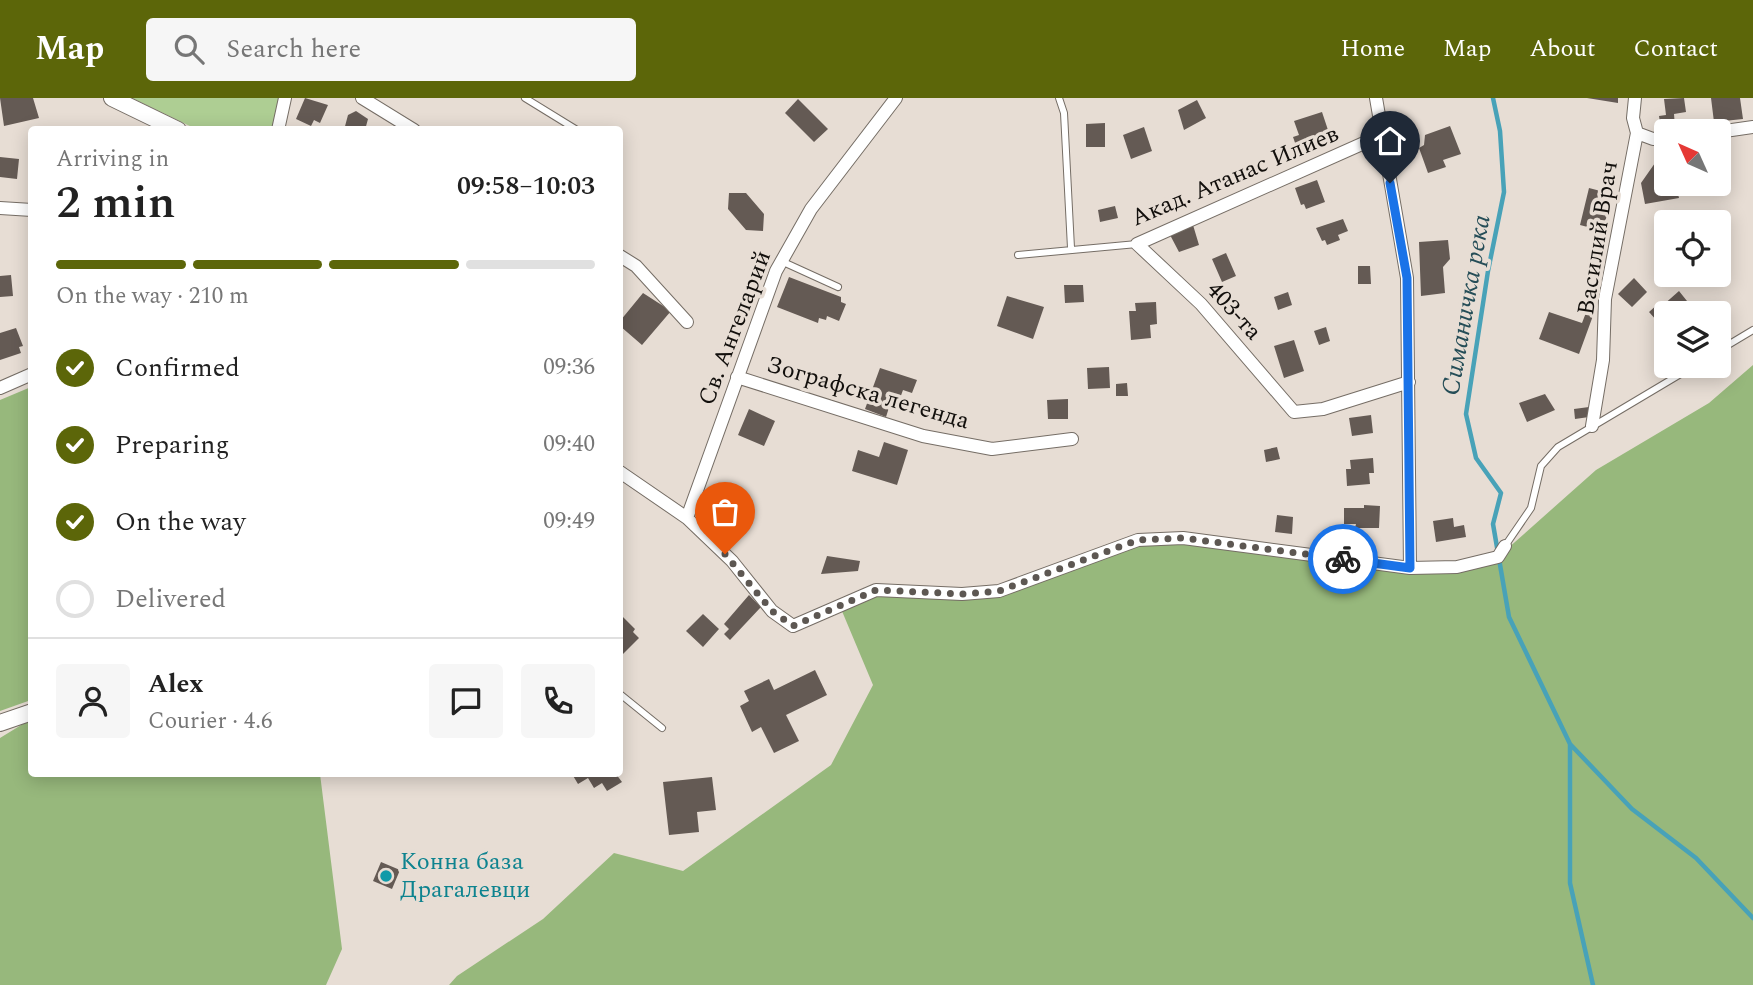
<!DOCTYPE html>
<meta charset="utf-8">
<style>
body{margin:0;font-family:Spectral,serif;background:#f6f6f6;color:#222;height:100vh;display:flex;flex-direction:column;font-size:26px;white-space:nowrap}
*{box-sizing:border-box;margin:0}
p{font-size:23px;color:#767676}
.icon{flex:none;width:38px;height:38px;fill:none;stroke:currentColor;stroke-width:2;stroke-linecap:round;stroke-linejoin:round}
.map{position:relative;flex:1;overflow:hidden}
.side{position:absolute;left:28px;top:28px;width:595px;height:651px;display:flex;flex-direction:column;background:#fff;border-radius:7px;box-shadow:0 4px 18px #0003}
.side>*{flex:none}
.needle{width:46px;rotate:315deg}
.tools{position:absolute;left:1654px;top:21px;display:grid;gap:14px}
.tools a{display:grid;place-items:center;width:77px;height:77px;border-radius:7px;background:#fff;box-shadow:0 4px 18px #0003;font-size:35px}
.pin{position:absolute;display:grid;place-items:center;width:60px;height:60px;color:#fff;margin:-72px -30px;border-radius:50% 50% 50% 0;rotate:-45deg;box-shadow:0 0 7px #0007}
.pin .icon{rotate:45deg}
.courier{position:absolute;display:grid;place-items:center;width:70px;height:70px;margin:-35px;border:5px solid #1a73e8;border-radius:50%;background:#fff;color:#222;box-shadow:0 2px 9px #0007}
.head em{font-style:normal;font-weight:600}
.head div{display:flex;flex-direction:column-reverse}
.head{display:flex;align-items:center;justify-content:space-between;height:119px;padding:0 28px}
h1{font-size:46px;font-weight:600;line-height:52px}
.bar{display:grid;grid-template-columns:repeat(4,1fr);gap:10px 7px;align-content:center;height:84px;padding:0 28px}
.bar i{height:9px;border-radius:5px;background:#e0e0e0}
.bar .current{background:#5c6609}
.bar p{grid-column:span 4}
.line{display:flex;align-items:center;gap:18px;padding:0 28px;border-top:2px solid #e0e0e0}
.line div{flex:1}
.round{display:grid;place-items:center;flex:none;width:74px;height:74px;border-radius:7px;background:#f6f6f6}
ol{padding:0 28px;list-style:none}
li{display:flex;align-items:center;gap:21px;height:77px}
li p{margin-inline-start:auto}
li .icon{padding:7px;border-radius:50%;background:#5c6609;color:#fff;stroke-width:4}
li:last-child{color:#767676}
li i{width:38px;height:38px;border:4px solid #e0e0e0;border-radius:50%}
header{display:flex;align-items:center;gap:42px;box-sizing:border-box;height:98px;padding:0 35px;background:#5c6609;color:#fff}
header strong{font-size:33px}
nav{display:flex;gap:38px;margin-inline-start:auto;font-size:24px}
.search{width:490px;height:63px;background:#f6f6f6;display:flex;align-items:center;gap:18px;box-sizing:border-box;padding:0 24px;border-radius:7px;color:#767676;font-size:26px}
.map>svg:first-child{display:block}
.green{fill:#aece93}
.forest{fill:#97b87c}
.lines{fill:none;stroke-linecap:round;stroke-linejoin:round}
.stream{stroke:#48a2b8;stroke-width:4.5}
.building{fill:#645a54}
.service-casing{stroke:#756d65;stroke-width:8}
.minor-casing{stroke:#756d65;stroke-width:14}
.tertiary-casing{stroke:#756d65;stroke-width:18}
.service{stroke:#fff;stroke-width:6}
.minor{stroke:#fff;stroke-width:12}
.tertiary{stroke:#fff;stroke-width:16}
.done{stroke:#5d5752;stroke-width:7;stroke-dasharray:0 12.6}
.route{stroke:#1a73e8;stroke-width:9}
.culture-dot{fill:#0f9aa8;stroke:#e7ddd4;stroke-width:2.5}
.labels{text-anchor:middle;dominant-baseline:central;stroke-width:7;stroke-linejoin:round;paint-order:stroke}
.street-label{font-size:24px;fill:#120f0c;stroke:#e7ddd4}
.culture-label{font-size:24px;fill:#0d838f;stroke:#e7ddd4;text-anchor:start}
.water-label{font-size:26px;font-style:italic;fill:#254d57;stroke:#e7ddd4}
</style>
<header>
<strong>Map</strong>
<div class="search"><svg class="icon" aria-label="search" viewBox="0 0 24 24"><circle cx="10" cy="10" r="6"/><path d="M15 15l6 6"/></svg>Search here</div>
<nav><a>Home</a><a>Map</a><a>About</a><a>Contact</a></nav>
</header>
<div class="map">
<svg width="1753" height="887" viewBox="0 0 1753 887">
<rect width="100%" height="100%" fill="#e7ddd4"/>
<path class="green" d="M132,0H282L275,32L196,31Z"/>
<path class="forest" d="M1753,267V887H449L457,878L543,821L614,755L683,773L831,667L873,587L839,506L876,492L999,493L1102,455L1183,440L1410,470L1498,459L1596,372L1709,305Z
M31,289V602L0,613V302Z
M31,621L32,676H320L342,851L326,887H0V640Z"/>
<g class="lines">
<path class="stream" d="M1493,0L1500,33L1504,94L1488,173L1466,316L1476,360L1501,395L1493,426L1509,519L1570,646L1632,711L1696,760L1753,820
M1570,646V785L1593,887"/>
</g>
<path class="building" d="M0,0H33L39,20L4,28Z
M305,0L328,7L320,25L314,22L311,28L296,21Z
M1587,0H1618V5Z
M1684,0L1686,14L1674,16L1675,29L1661,31L1659,18L1666,17L1664,1Z
M1711,0H1740L1743,21L1714,24Z
M798,1L828,31L814,44L785,15Z
M1197,2L1206,20L1184,32L1178,12Z
M356,13L368,21L365,32H344L348,17Z
M1322,14L1332,44L1300,59L1293,39L1299,37L1294,23Z
M1105,25V49H1086V26Z
M1450,28L1461,56L1443,62L1446,69L1428,75L1419,50L1424,47L1425,37Z
M1144,29L1152,53L1131,61L1123,37Z
M0,59L19,61L17,81L0,79Z
M1666,63V86H1682L1676,88L1679,100L1645,106L1641,85L1655,65Z
M1317,82L1325,104L1306,111L1304,106L1301,107L1295,90Z
M1589,90L1612,96L1603,133L1580,127Z
M729,95H746L764,116L763,133L746,132L728,111Z
M1115,108L1118,120L1100,124L1098,112Z
M1343,121L1348,133L1338,137L1340,142L1327,147L1325,142L1322,143L1316,130Z
M1193,127L1199,147L1179,154L1169,135Z
M1448,142L1450,161L1443,169L1445,195L1421,198L1419,144Z
M1718,149L1726,162L1718,166Z
M1226,155L1236,178L1222,184L1212,161Z
M1358,168H1370L1371,186H1358Z
M11,177L13,198L0,199V178Z
M789,179L841,199V204L846,206L839,223L827,218L826,222L819,220L818,225L777,209Z
M1634,180L1647,194L1632,209L1618,196Z
M1064,187H1083L1084,204L1065,205Z
M1679,193L1691,208L1683,215H1666V233L1649,214L1659,205L1662,208Z
M1288,194L1292,207L1278,212L1274,199Z
M643,195L671,213L642,247L620,228V223Z
M1007,198L1044,209L1033,241L997,228Z
M1156,204L1157,226L1150,227L1151,240L1131,242L1129,213H1136L1135,205Z
M1587,212L1594,215L1579,256L1539,241L1549,214L1582,225Z
M1326,229L1330,243L1319,247L1314,233Z
M16,230L23,248L19,249L21,255L0,262V235Z
M1294,242L1304,273L1284,280L1274,248Z
M1109,269L1110,290L1088,291L1087,270Z
M880,270L917,282L912,295L903,292L899,303L892,300L886,319L865,311Z
M1127,285L1128,298H1116V286Z
M1545,296L1555,312L1527,324L1519,305Z
M1068,301V321H1048L1047,302Z
M1589,309V319L1575,321L1574,311Z
M749,311L775,323L764,348L738,337Z
M1371,317L1373,335L1352,338L1349,320Z
M884,344L908,352L897,387L852,373L858,352L879,359Z
M1277,349L1280,361L1266,364L1264,352Z
M1373,360L1374,375H1369L1370,386L1347,388L1346,371H1351L1350,362Z
M1364,407L1380,408L1379,430H1355L1356,426H1344V410H1364Z
M1277,417L1293,419L1292,436L1275,434Z
M1453,420L1454,429L1464,427L1466,439L1436,444L1433,423Z
M827,458L860,463L858,473L821,476Z
M749,497L761,509L730,542L724,536L729,531L724,526Z
M620,516L635,531L633,534L639,540L620,559Z
M703,516L719,531L703,549L686,533Z
M815,572L827,597L786,617L799,643L774,655L761,629L752,634L740,608L749,603L744,593L769,581L774,592Z
M572,676H616L622,684L607,693L602,685L594,690L588,680L578,686Z
M712,679L716,712L697,714L699,734L669,737L663,684Z
M381,764L400,772L392,791L373,783Z"/>
<g class="lines">
<g class="service-casing">
<path id="service" d="M525,0L577,32
M1059,0L1064,15L1071,150
M1018,157L1137,146
M781,163L838,189
M1718,253L1753,232
M1505,448L1531,410L1541,368L1558,349L1694,268
M620,596L662,630"/>
</g>
<g class="minor-casing">
<path id="minor" d="M362,0L414,32
M1376,0L1407,180L1410,470
M278,32L285,0
M1718,34L1753,29
M1637,35L1653,41L1666,40
M1382,37L1137,146L1201,206L1294,314L1323,311L1409,284
M0,110L32,112
M620,158L636,168L687,224
M737,279L923,338L992,351L1072,341
M0,290L32,276
M1592,328L1603,262L1605,201L1637,35L1633,20L1635,0
M620,374L687,420L732,463L772,513L793,528L876,492L962,496L999,493L1138,442L1183,440L1410,470L1457,469L1498,459L1505,448
M687,420L776,173L811,111L896,0"/>
</g>
<g class="tertiary-casing">
<path id="tertiary" d="M112,0L178,32
M0,625L32,614"/>
</g>
<use href="#service" class="service"/>
<use href="#minor" class="minor"/>
<use href="#tertiary" class="tertiary"/>
</g>
<g class="lines">
<path class="done" d="M725,456L772,513L793,528L876,492L962,496L999,493L1138,442L1183,440L1343,461"/>
<path class="route" d="M1343,461L1410,470L1407,180L1390,85"/>
</g>
<circle class="culture-dot" cx="386" cy="778" r="7"/>
<g class="labels">
<g class="street-label">
<text transform="translate(1235 78) rotate(-23)">Акад. Атанас Илиев</text>
<text transform="translate(1598 140) rotate(-81)">Василий Врач</text>
<text transform="translate(1234 213) rotate(48)">403-та</text>
<text transform="translate(735 230) rotate(-69)">Св. Ангеларий</text>
<text transform="translate(868 295) rotate(16)">Зографска легенда</text>
</g>
<g class="culture-label">
<text x="400" y="764">Конна база<tspan x="400" dy="28">Драгалевци</tspan></text>
</g>
<g class="water-label">
<text transform="translate(1466 207) rotate(-80)">Симаничка река</text>
</g>
</g>
</svg>
<div class="tools">
<a><svg class="needle" viewBox="-14 -14 28 28"><path d="M0-13l5 13h-10z" fill="#e53935"/><path d="M0 13l5-13h-10z" fill="#767676"/></svg></a>
<a><svg class="icon" aria-label="locate" viewBox="0 0 24 24"><circle cx="12" cy="12" r="6"/><path d="M12 2v4M12 18v4M2 12h4M18 12h4"/></svg></a>
<a><svg class="icon" aria-label="layers" viewBox="0 0 24 24"><path d="M12 4l9 5-9 5-9-5zM3 14l9 5 9-5"/></svg></a>
</div>
<div class="pin" style="left:725px;top:456px;background:#ea580c"><svg class="icon" aria-label="bag" viewBox="0 0 24 24"><path d="M5 8h14l-1 12H6zM9 8a3 3 0 0 1 6 0"/></svg></div>
<div class="pin" style="left:1390px;top:85px;background:#1f2937"><svg class="icon" aria-label="home" viewBox="0 0 24 24"><path d="M3 11l9-7 9 7M6 9v11h12V9"/></svg></div>
<div class="courier" style="left:1343px;top:461px"><svg class="icon" aria-label="bike" viewBox="0 0 24 24"><circle cx="6" cy="16" r="4"/><circle cx="18" cy="16" r="4"/><path d="M6 16l4-8h5l3 8M10 8l3 8H6M13 5h3"/></svg></div>
<section class="side">
<div class="head"><div><h1>2 min</h1><p>Arriving in</p></div><em>09:58–10:03</em></div>
<div class="bar"><i class="current"></i><i class="current"></i><i class="current"></i><i></i><p>On the way · 210 m</p></div>
<ol>
<li><svg class="icon" aria-label="check" viewBox="0 0 24 24"><path d="M5 12l5 5 9-10"/></svg>Confirmed<p>09:36</p></li>
<li><svg class="icon" aria-label="check" viewBox="0 0 24 24"><path d="M5 12l5 5 9-10"/></svg>Preparing<p>09:40</p></li>
<li><svg class="icon" aria-label="check" viewBox="0 0 24 24"><path d="M5 12l5 5 9-10"/></svg>On the way<p>09:49</p></li>
<li><i></i>Delivered</li>
</ol>
<div class="line" style="height:126px"><a class="round"><svg class="icon" aria-label="person" viewBox="0 0 24 24"><circle cx="12" cy="8" r="4"/><path d="M4 21q1-7 8-7t8 7"/></svg></a><div><b>Alex</b><p>Courier · 4.6</p></div><a class="round"><svg class="icon" aria-label="chat" viewBox="0 0 24 24"><path d="M4 5h16v11H9l-5 4z"/></svg></a><a class="round"><svg class="icon" aria-label="phone" viewBox="0 0 24 24"><path d="M5 4h4l2 5-3 2q2 4 5 5l2-3 5 2v4C11 20 4 13 5 4z"/></svg></a></div>
</section>
</div>
